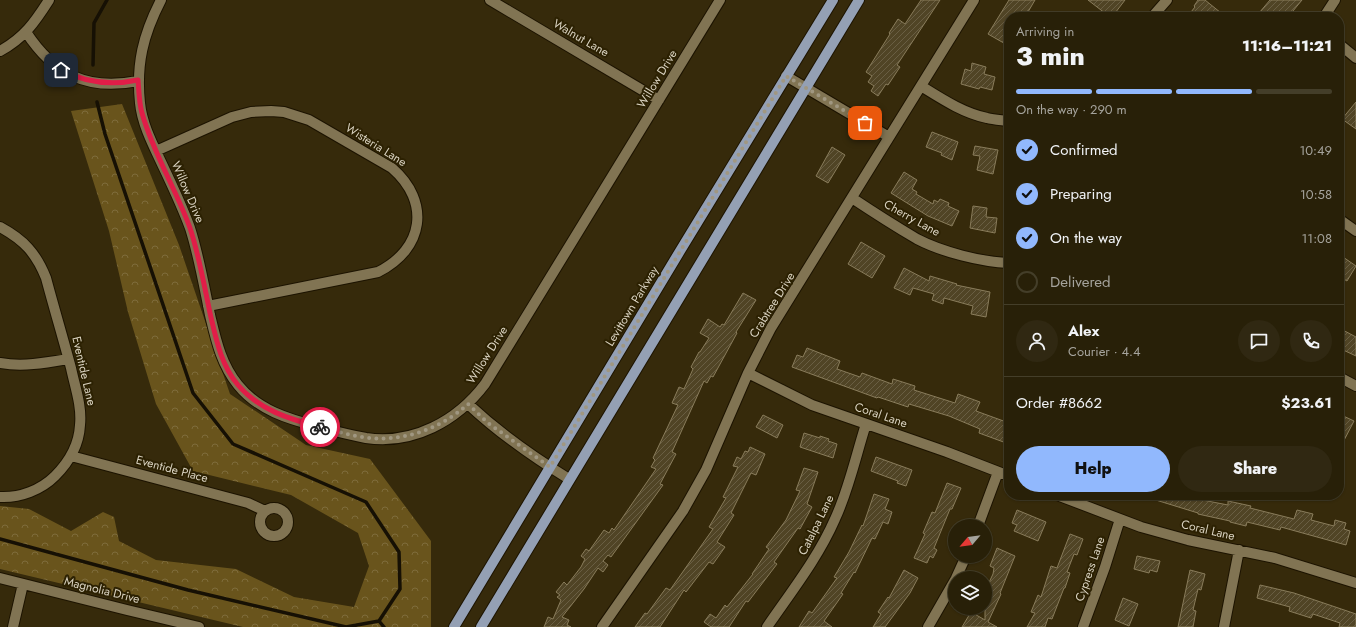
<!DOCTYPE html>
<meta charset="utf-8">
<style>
body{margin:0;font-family:Jost,sans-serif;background:#302812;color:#f1f3f6;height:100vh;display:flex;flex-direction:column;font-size:15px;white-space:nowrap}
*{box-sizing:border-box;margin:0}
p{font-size:13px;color:#a5a39c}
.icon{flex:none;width:22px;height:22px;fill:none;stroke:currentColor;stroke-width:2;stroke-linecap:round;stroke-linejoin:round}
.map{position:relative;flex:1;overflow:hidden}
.side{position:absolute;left:1004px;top:12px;width:340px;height:488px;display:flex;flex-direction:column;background:#282008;border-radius:16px;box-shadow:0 1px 3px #0004,0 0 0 1px #443e29}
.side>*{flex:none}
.needle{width:26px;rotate:241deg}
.controls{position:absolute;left:948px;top:519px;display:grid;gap:8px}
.controls a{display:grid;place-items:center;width:44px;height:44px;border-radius:50%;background:#282008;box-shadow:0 1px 3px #0004,0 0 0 1px #443e29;font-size:20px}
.pin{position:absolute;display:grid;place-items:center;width:34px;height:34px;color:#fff;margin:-17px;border-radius:8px;box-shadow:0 2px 6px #0006}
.courier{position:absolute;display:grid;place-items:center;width:40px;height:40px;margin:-20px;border:3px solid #e11d48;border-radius:50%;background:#fff;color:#222;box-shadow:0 1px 5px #0007}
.headline em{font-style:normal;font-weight:800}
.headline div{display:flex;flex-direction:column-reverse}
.headline{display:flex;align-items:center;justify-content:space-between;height:68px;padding:0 12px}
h1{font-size:26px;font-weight:800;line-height:30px}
.bar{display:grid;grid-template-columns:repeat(4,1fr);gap:6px 4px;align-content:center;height:48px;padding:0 12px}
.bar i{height:5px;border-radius:3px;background:#443e29}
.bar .active{background:#91b8fd}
.bar p{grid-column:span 4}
.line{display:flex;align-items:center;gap:10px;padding:0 12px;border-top:1px solid #443e29}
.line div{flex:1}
.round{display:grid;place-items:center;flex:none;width:42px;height:42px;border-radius:21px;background:#302812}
ol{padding:0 12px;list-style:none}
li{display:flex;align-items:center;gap:12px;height:44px}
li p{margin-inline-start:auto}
li .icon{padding:4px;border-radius:50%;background:#91b8fd;color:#111;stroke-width:4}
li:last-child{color:#a5a39c}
li i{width:22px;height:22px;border:2px solid #443e29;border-radius:50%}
.action{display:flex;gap:8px;margin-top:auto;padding:8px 12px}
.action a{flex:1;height:46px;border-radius:24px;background:#91b8fd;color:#111;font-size:16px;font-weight:800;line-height:46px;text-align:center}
.action a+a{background:#302812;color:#f1f3f6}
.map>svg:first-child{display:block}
.forest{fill:url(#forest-crowns)}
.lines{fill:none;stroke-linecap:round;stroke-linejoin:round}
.stream{stroke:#161004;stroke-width:3.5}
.building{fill:url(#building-hatch);stroke:#897c5b}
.street-casing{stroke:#1c1300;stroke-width:12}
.primary-casing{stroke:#1c1300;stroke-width:12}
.street{stroke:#817453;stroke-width:10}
.primary{stroke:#94a0b4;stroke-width:10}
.done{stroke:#a09781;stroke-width:4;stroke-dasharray:0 7.2}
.route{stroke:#e11d48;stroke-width:5}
.labels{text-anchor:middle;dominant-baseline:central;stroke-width:4;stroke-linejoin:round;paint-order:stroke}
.street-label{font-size:12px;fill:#d9d2c0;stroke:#2c2102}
</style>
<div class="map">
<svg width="1356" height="627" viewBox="0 0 1356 627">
<defs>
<pattern id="forest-crowns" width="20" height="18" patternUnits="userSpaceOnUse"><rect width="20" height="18" fill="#69541c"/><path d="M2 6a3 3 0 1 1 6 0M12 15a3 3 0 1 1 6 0" fill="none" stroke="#7e6c3b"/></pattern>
<pattern id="building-hatch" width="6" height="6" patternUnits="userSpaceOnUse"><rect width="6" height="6" fill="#504425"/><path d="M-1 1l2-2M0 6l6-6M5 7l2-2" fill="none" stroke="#695e43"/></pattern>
</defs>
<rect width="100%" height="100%" fill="#362a0b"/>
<path class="forest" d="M122,104L179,245L230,394L306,445L370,459L431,541V627H243L0,569V506L29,509L71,531L103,512L114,517L119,541L156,560L236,569L294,597L354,607L369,566L358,533L291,495L193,471L156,404L128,312L109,231L71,111Z"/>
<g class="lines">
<path class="stream" d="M93,65L94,23L107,0
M97,102L105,134L193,393L233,444L366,502L399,552L400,589L379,621L346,627
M0,539L188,590L346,627
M379,621L384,627"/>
</g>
<path class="building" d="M921,0H940L897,65L900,67L888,85L886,84L878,96L871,91L874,86L868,82L872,76L866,72L890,34L889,33L898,19L905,24Z
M1009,0H1035L1025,17H1009V46L988,34Z
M1088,0H1125L1112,17H1110Z
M1198,0H1205L1226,17H1187L1195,7L1194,6Z
M1270,0H1302L1288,17H1264L1259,13Z
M972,63L986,67L984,74L995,77L992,90L980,87L979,89L961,84L965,69L971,71Z
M1356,102V129L1342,119Z
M932,132L958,142L952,160L941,155L942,153L926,147Z
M975,146L998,150L993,174L977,170L980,156L973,155Z
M832,147L845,155L828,183L816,176Z
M904,172L917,180L912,189L917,192L916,194L933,204L934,200L938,202L940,199L949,203L948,206L959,211L952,226L928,216L891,193Z
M973,206L987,208L986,217L997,218L995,233L970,228Z
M861,242L885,256L872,278L848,264Z
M1343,257L1356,266L1347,281L1339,276V262Z
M904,268L929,281L930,276L957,284L956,285L990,292L986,317L971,314L973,306L944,298L943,304L932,300L934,294L913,288L910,295L894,288Z
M743,293L756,300L736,332L737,333L713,377L711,376L707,383L704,381L672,452L676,454L660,484L663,485L611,557L608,555L603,561L608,565L603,572L598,568L584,589L562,617L569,620L567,625L571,627H544L548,617L553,619L561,600L557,597L560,595L556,592L564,582L567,585L581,567L585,559L581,556L586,549L589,551L604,530L609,533L612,528L614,530L656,469L651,467L655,460L653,458L678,405L672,403L679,387L684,389L693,369L691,367L699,352H700L709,338L700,333L708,319L720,327L722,324L724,325Z
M1339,328L1356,337V356L1339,348Z
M807,348L840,361L837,369L860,377L862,373L892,384L893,379L915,386L914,390L955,403L958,394L980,402L976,411L1009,423V444L979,433L980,429L949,416L909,404L908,407L878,397L877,398L792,367L797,355L803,357Z
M1339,414L1354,421L1339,450Z
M763,415L783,425L777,438L756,427Z
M804,433L820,438V436L829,439L828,441L837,444L833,458L800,447Z
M750,447L765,454L756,475L751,473L731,513L734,515L717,542L725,547L713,564L709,562L686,592L684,590L660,627H635L645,613L647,614L666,588L670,590L713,529L709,527L726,498L723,497L738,467L733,466L737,457L741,459L745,451L748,452Z
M876,457L912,470L906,486L897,483L898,481L871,471Z
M804,468L818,472L807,504L812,507L800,529L798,528L774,562L777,564L748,602L746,601L729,627H711L704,622L710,614L716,618L725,605L727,607L753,574H752L769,549L766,547L786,520L800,491L796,490Z
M947,483L961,488L952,509H950L934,548L937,550L933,558L930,556L927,563L914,558L925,534L923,533L932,512L935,513Z
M874,494L889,499L885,509L892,512L888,524L883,522L875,539L872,538L855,573L854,572L841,593L843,594L824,621L832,627H799L809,611L812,613L837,578L834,577L849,552L862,525L863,526Z
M1146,495H1188L1187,497L1228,505V501L1251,506L1250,508L1294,519L1297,510L1313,514L1311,520L1334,526L1335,520L1346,523L1344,529L1350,531L1346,545L1281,527L1280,530L1247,522L1246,526L1230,522V521L1198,514V513L1146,497Z
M1017,510L1046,522L1038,541L1014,531L1017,525L1012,523Z
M1070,534L1083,539L1077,555L1074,554L1067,572L1070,573L1065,588H1064L1052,619L1048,618L1045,627H1027L1035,613L1031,612L1038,595L1041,597L1051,566L1057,568Z
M997,548L1015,556L1000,593L1001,594L988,622L997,627H962L971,612L985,620V591L993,574L994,568L990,566Z
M1137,556L1160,561L1157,572L1150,570L1149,573L1134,569Z
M904,570L918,578L910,593L885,627H873L881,614L878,612L888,597L889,598Z
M1190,570L1205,574L1201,590L1198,589L1193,610L1196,611L1193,627H1178Z
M1260,585L1294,593L1356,614V627H1339L1340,623L1313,614L1311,618L1289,611L1290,607L1257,598Z
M1123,598L1138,604L1129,626L1115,620Z"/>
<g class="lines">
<g class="street-casing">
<path id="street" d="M161,0C143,35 136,64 140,103C142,124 153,145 162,164C172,185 182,206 190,228C199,256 204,286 210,315C216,340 221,364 238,385C258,410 288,419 319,427C334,431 350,435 366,438C413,445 457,421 485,384L720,0
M490,0L659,100
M1152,17L1167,0
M1324,17L1335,0
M26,32C54,75 88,91 138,81
M1339,44L1356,58
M0,51C24,38 35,22 49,0
M786,76L889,137
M921,86C942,99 963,113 987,118C994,120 1002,120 1009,121
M156,151L232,117L251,112L271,111L284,112L309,120L392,168C431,202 424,249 378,272L208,306
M852,198C873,212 895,226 917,239C942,252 981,262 1009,263
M1339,219L1356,231
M0,227C24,240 36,253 46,278C54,308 63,338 71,368C75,387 82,406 80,425C79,444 69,462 55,476C41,490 20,498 0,497
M0,363C23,367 45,363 68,359
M748,373L812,405L947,452L1009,476
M1339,377L1356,386
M468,404C499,433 533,457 569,479
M71,456L248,503L265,511
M1057,495L1141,527L1188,540L1275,558L1356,583
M260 522a14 14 0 1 1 28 0a14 14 0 1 1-28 0Z
M978,526L998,472
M0,578L127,610L199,627
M956,578L966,556
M13,627L23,584
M602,627L683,511L706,470L748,373L771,328L974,0
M767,627C791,592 818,558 835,519C849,489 856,455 866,424
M928,627L955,580
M1083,627L1105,567L1120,519
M1224,627L1239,550"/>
</g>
<g class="primary-casing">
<path id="primary" d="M454,627L680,251L833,0
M481,627L859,0"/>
</g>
<use href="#street" class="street"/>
<use href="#primary" class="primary"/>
</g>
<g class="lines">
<path class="done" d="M320,427C336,431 352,436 368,438C406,441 440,429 468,404L488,423L550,467L786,76L865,123"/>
<path class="route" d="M61,70C86,83 110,86 138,80C139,91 139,103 142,113C153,153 176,189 190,228C199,255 204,285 210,313C216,339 221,365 238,385C259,410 289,419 320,427"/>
</g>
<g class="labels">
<g class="street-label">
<text transform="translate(581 38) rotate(30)">Walnut Lane</text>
<text transform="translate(657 79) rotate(-59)">Willow Drive</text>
<text transform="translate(376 145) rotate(32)">Wisteria Lane</text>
<text transform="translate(188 192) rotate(67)">Willow Drive</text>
<text transform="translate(912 218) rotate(29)">Cherry Lane</text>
<text transform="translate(772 305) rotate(-58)">Crabtree Drive</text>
<text transform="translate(632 306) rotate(-59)">Levittown Parkway</text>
<text transform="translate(487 355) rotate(-58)">Willow Drive</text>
<text transform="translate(84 371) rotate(77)">Eventide Lane</text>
<text transform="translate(881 415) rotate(19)">Coral Lane</text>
<text transform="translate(172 469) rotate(15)">Eventide Place</text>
<text transform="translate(816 525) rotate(-64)">Catalpa Lane</text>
<text transform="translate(1208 530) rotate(13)">Coral Lane</text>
<text transform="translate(1090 569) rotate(-71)">Cypress Lane</text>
<text transform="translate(102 590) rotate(14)">Magnolia Drive</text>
</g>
</g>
</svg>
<div class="controls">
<a><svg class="needle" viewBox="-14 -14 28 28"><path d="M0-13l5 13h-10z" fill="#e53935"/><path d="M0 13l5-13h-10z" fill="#a5a39c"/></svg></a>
<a><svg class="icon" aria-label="layers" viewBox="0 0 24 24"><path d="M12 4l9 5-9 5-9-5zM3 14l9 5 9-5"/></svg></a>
</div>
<div class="pin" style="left:865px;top:123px;background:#ea580c"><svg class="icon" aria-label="bag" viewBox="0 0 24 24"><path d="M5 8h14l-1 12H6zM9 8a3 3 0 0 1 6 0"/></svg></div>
<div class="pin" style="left:61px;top:70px;background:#1f2937"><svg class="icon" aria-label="home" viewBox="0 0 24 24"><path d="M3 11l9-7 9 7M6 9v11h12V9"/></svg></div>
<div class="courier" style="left:320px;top:427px"><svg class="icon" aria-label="bike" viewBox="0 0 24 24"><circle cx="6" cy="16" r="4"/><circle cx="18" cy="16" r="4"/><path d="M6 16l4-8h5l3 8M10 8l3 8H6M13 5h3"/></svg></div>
<section class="side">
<div class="headline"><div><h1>3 min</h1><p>Arriving in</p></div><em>11:16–11:21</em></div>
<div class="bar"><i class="active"></i><i class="active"></i><i class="active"></i><i></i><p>On the way · 290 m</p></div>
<ol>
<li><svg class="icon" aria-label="check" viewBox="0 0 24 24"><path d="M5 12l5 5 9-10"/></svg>Confirmed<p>10:49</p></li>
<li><svg class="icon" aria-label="check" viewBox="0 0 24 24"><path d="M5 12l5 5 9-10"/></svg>Preparing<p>10:58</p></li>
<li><svg class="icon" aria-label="check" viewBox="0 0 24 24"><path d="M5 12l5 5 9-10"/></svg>On the way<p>11:08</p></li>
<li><i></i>Delivered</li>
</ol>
<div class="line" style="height:72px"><a class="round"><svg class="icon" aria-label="person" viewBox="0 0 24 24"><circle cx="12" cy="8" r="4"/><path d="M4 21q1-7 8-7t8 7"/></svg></a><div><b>Alex</b><p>Courier · 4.4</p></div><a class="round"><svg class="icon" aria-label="chat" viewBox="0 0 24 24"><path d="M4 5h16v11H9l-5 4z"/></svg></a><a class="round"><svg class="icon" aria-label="phone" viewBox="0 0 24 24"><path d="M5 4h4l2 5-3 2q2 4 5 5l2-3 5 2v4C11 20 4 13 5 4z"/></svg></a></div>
<div class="line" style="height:52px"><div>Order #8662</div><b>$23.61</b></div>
<div class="action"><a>Help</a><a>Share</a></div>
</section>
</div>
